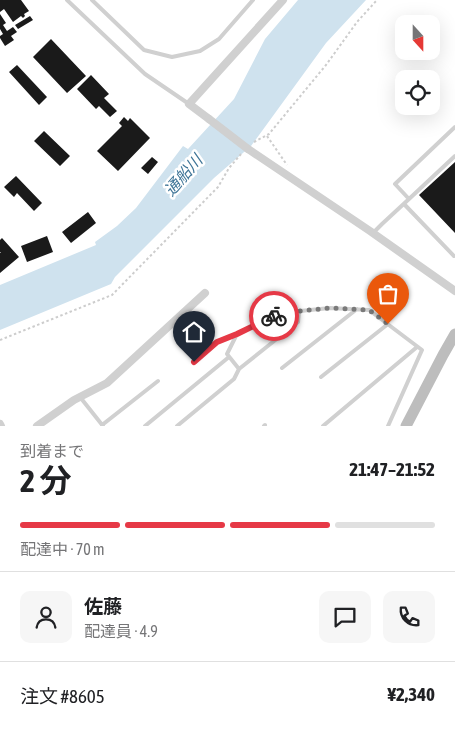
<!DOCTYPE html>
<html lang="ja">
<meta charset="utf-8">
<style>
body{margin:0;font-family:"Asap Condensed","Noto Sans JP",sans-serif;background:#f6f6f6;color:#202124;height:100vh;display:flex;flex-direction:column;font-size:19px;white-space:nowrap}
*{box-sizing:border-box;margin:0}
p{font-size:16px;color:#757577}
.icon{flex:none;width:28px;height:28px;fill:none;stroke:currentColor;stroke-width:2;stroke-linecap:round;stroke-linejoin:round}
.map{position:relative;height:426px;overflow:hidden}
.side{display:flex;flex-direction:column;background:#fff;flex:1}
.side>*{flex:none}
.needle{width:32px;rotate:159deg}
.controls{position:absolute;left:395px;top:15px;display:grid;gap:10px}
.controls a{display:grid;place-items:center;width:45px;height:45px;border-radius:10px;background:#fff;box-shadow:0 5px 20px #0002;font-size:25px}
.pin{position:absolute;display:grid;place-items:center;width:42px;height:42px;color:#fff;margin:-51px -21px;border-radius:50% 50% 50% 0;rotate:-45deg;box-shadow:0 0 5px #0007}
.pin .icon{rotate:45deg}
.courier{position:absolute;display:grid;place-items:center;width:50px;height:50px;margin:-25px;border:4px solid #e63946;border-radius:50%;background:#fff;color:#222;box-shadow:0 1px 6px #0007}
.overview em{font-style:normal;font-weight:700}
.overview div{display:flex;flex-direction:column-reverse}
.overview{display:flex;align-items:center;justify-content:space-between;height:85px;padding:0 20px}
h1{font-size:32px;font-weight:700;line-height:38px}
.bar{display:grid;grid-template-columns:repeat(4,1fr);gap:8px 5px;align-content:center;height:60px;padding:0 20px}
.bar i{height:6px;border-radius:4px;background:#e0e0e0}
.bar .active{background:#e63946}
.bar p{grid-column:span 4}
.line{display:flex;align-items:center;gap:12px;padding:0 20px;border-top:1px solid #e0e0e0}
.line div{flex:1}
.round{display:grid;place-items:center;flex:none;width:52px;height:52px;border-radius:10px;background:#f6f6f6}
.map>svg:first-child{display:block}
.water{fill:#cfe2ee}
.building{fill:#1a1a1a}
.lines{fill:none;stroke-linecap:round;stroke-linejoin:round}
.path{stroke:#cdcdcd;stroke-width:2;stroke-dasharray:2.5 2.5;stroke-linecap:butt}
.lane{stroke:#d0d0d0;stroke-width:4}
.street{stroke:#d0d0d0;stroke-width:8}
.secondary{stroke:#bdbdbd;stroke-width:11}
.street-bridge{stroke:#d0d0d0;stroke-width:8}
.done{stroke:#7a7a7a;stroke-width:5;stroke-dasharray:0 9}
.route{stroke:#e63946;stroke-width:6}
.labels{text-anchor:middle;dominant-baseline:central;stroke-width:5;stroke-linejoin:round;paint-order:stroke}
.water-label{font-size:16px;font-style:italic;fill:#3f7597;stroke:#fff}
</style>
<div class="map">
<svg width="455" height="426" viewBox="0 0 455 426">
<rect width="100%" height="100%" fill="#fff"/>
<path class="water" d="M298,0H366L326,43L251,146L214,178L115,277L111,284L0,330V285L96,245L95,242L117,226L136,208L183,146L188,149L234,99L265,39Z"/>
<path class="building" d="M0,0H21L29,11L24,14L25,16L23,18L21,16L13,22L4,9L0,12Z
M0,14L6,23L3,25L7,31L13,27L17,32L11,36L14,40L5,46L0,38V36L3,34L0,29Z
M30,16L33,20L18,29L15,25Z
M51,39L86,76L67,93L33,57Z
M17,65L47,97L39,105L9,72Z
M91,75L109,94L104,98L117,111L110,117L99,106L96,109L77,89Z
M124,117L128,121L130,118L150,138L118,171L97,151L122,126L119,123Z
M44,131L70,156L60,166L34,141Z
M152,157L158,162L148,174L141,168Z
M455,162V233L419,195Z
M16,176L42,203L34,211L17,193L14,197L4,187Z
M88,212L96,223L71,243L62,232Z
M47,236L53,252L27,262L21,246Z
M2,238L19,257L0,273V253H1L0,252V240Z"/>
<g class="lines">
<path class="path" d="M267,136L287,165
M254,142L269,134L326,65L357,22L377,0
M0,340L112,295L218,187L229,168L241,154"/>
<path class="lane" d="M67,0L145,74L189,104
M92,0L144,50L172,57L200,51L219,39L253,0
M409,199L455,156
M404,204L454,256
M373,233L382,224L409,199L395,184L455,127
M194,361L217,342L237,334
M282,368L357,309
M239,369L298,322L299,311
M321,377L388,324
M80,397L103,426
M102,425L158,381
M145,426L229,357
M177,426L234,379L239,369L227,354L237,334L280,313L330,308L369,310L422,350L388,426
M264,426L265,425
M323,426L417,347"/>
<path class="street" d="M209,119L189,104L283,0
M248,149L370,231L455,291
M0,424L1,426
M37,426L74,400L107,383L205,293"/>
<path class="secondary" d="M406,426L443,355L455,334"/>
<path class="street-bridge" d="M209,119L248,149"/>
</g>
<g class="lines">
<path class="done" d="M274,316L280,313L330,308L369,310L388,324"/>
<path class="route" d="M194,362L217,342L237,334L274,316"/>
</g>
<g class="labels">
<g class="water-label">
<text transform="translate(183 175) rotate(-49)">通船川</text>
</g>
</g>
</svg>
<div class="controls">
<a><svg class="needle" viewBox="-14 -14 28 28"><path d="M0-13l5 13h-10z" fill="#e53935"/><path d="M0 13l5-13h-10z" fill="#757577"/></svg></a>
<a><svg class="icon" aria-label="locate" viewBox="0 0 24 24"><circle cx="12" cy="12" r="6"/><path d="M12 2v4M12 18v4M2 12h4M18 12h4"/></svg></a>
</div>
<div class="pin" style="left:388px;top:324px;background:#ea580c"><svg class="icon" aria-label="bag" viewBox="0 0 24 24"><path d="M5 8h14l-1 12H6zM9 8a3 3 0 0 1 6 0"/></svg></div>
<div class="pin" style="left:194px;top:362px;background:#1f2937"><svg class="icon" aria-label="home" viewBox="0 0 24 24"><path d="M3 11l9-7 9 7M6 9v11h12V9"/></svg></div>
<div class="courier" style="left:274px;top:316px"><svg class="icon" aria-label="bike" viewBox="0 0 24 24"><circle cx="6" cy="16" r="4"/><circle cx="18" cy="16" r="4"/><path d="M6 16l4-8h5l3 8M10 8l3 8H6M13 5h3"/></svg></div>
</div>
<section class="side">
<div class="overview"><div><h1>2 分</h1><p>到着まで</p></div><em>21:47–21:52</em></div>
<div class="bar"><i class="active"></i><i class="active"></i><i class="active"></i><i></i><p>配達中 · 70 m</p></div>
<div class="line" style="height:90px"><a class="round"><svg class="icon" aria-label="person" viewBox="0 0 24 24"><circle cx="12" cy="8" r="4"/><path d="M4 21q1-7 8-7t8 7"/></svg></a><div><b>佐藤</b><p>配達員 · 4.9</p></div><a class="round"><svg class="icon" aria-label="chat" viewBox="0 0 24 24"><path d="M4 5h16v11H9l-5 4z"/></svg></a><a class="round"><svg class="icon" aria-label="phone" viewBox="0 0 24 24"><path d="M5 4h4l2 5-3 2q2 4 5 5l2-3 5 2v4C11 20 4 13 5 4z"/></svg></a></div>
<div class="line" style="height:65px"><div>注文 #8605</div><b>¥2,340</b></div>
</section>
